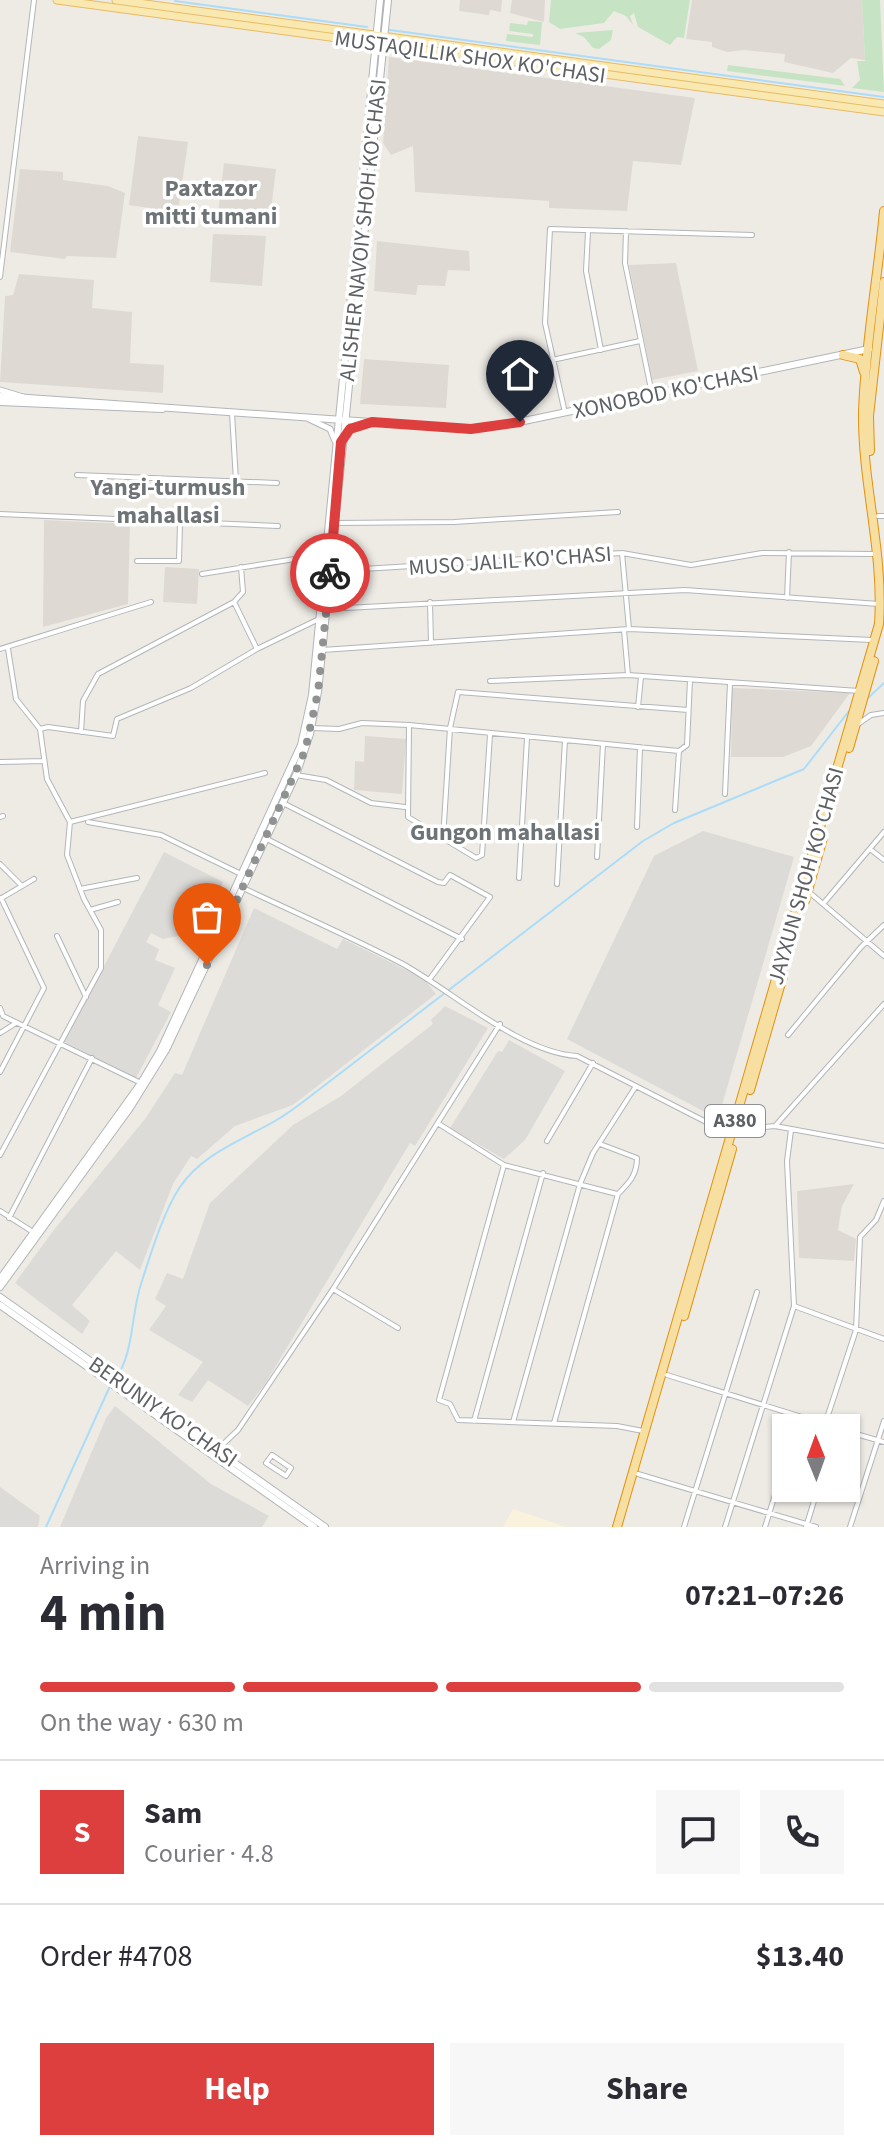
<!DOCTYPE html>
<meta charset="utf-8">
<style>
body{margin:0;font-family:"Source Sans 3",sans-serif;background:#f7f7f7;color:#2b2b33;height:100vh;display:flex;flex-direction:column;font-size:30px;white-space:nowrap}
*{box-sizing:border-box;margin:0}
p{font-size:26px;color:#7c7c81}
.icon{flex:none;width:44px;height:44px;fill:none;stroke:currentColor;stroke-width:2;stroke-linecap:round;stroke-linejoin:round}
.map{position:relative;height:1527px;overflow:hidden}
.drawer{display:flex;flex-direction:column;background:#fff;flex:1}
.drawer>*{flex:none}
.needle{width:52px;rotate:359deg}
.controls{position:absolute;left:772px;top:1414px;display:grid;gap:16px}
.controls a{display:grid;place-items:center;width:88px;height:88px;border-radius:0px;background:#fff;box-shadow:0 2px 6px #0004;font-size:40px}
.pin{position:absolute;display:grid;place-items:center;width:68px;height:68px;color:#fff;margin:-82px -34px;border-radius:50% 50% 50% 0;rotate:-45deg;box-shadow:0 0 8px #0007}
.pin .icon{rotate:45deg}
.courier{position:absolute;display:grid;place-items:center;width:80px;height:80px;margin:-40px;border:6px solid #dc3f3d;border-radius:50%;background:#fff;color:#222;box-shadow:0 2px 10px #0007}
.headline em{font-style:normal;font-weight:700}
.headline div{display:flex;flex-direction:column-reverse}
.headline{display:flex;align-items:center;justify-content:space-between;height:136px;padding:0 40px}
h1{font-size:52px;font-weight:700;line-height:60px}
.bar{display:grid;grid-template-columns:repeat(4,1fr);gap:12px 8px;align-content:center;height:96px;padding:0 40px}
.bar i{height:10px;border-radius:6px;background:#e1e1e2}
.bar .current{background:#dc3f3d}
.bar p{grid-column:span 4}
.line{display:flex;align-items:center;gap:20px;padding:0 40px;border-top:2px solid #e1e1e2}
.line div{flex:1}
.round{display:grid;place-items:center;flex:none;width:84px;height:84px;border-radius:0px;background:#f7f7f7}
.cta{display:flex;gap:16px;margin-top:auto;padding:16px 40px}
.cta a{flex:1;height:92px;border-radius:0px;background:#dc3f3d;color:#fff;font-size:32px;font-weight:700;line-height:92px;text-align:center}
.cta a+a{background:#f7f7f7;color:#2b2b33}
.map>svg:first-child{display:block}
.commercial{fill:#fbf2dd}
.industrial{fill:#dddbd7}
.education{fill:#dedad3}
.green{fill:#c6e4c4}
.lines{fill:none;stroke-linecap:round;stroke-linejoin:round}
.stream{stroke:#abdcf8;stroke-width:2}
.minor-casing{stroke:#b2b6b9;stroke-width:6}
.tertiary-casing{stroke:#b2b6b9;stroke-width:7}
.secondary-casing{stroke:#b1b5b9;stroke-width:8}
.primary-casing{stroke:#e7ba66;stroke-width:9}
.trunk-casing{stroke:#e29212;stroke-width:10}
.minor{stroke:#fff;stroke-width:4}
.tertiary{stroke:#fff;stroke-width:5}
.secondary{stroke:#fff;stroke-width:6}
.primary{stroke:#f9e8af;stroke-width:7}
.trunk{stroke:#f7dfa2;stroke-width:8}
.done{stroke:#909191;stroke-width:8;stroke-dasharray:0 14.4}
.route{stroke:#dc3f3d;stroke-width:10}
.labels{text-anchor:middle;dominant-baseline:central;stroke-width:7;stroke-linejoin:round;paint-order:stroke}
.shield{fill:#fff;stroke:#8e9092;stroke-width:2}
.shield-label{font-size:20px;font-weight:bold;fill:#5d6164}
.street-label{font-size:22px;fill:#5d6164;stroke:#fff}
.neighbourhood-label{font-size:24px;font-weight:bold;fill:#6e7376;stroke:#fff}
</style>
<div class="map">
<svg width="884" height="1527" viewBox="0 0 884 1527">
<rect width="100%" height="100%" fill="#eeebe5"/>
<path class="commercial" d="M513,1509L566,1527H503Z"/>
<path class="industrial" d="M703,831L794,857L718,1119L567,1039L654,856Z
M164,852L223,882L196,941L183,935L163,939L151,933L146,942L159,949L155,960L175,968L158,1005L171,1012L136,1078L64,1042Z
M254,908L337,949L343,939L423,978L436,994L293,1105L235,1126L197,1159L191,1156L173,1184L140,1270L116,1251L72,1305L90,1321L82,1334L15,1283L53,1231L145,1119L175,1073L182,1075Z
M445,1006L488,1028L415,1146L410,1143L265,1384L248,1406L208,1380L192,1402L178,1395L203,1362L149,1330L166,1306L155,1299L167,1273L183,1279L210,1203L293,1125L341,1096L433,1024L431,1020Z
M509,1040L565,1071L525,1140L504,1159L450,1128L498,1051L502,1052Z
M115,1406L211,1484L269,1516L262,1527H60L106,1418Z
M0,1487L40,1516L38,1527H0Z"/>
<path class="education" d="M460,0H502L501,12L490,10L489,15L459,11Z
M512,0H545L544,22L510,13Z
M692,0H862L865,60L851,58L833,73L784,62L785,54L744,50L727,52L712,47V42L686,39Z
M389,57L695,98L681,165L633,161L627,211L549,208V201L415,192L413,146L391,155L383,143Z
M138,136L188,142L178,212L129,205Z
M224,163L276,169L270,219L218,213Z
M20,169L63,172V180L108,186L125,193L116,258L67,256L65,259L10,252Z
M213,234L266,236L262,286L210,282Z
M377,241L469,251L470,271L448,270L445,286L418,285L416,295L374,291Z
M676,263L698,371L652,380L629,265Z
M19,274L94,280L92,308L132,312L130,363L164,365L163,393L0,382L5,296L13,295Z
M364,359L449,365L446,408L360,404Z
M44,520L130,524L128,604L43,627Z
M165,567L199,569L197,604L163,602Z
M732,688L850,693L811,746L783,757H731Z
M365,736L406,739L402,794L354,790L355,761L364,762Z
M854,1184L842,1206L838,1230L856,1239L854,1261L799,1258L797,1191Z"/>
<path class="green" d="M551,0H690L684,38L677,37L670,45L638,27L634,13L630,16L633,25L626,16L614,11L604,23L560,29L549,22Z
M862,0H880L884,92L852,88L860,80L857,61H865Z
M528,21L542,22L540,45L506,41L507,34L533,37V34L509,31L510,23L527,25Z
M613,30L611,40L599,49L593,48L584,37L575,33Z
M728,65L840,79L845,86L727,71Z"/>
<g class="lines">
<path class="stream" d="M175,1L367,27
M390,30L884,97
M868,698L884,683
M116,1378C134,1353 131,1314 141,1284C150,1256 164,1210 180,1187C202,1154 242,1140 275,1121C293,1111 309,1097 325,1085L643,841L674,823L804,769L849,711
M46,1527L110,1386"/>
<g class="minor-casing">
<path id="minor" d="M626,231L625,263L652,394
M588,232L586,271L601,350
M0,277L34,0
M552,360L640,341
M232,413L236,481
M565,413L545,323L550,229L752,235
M77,475L277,483
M0,514L278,526
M878,516H884
M334,523L454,522L618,512
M622,553L629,629
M137,561H179L180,523
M330,571L622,553L691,565L762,553L876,554
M202,574L301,558L324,561
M787,598L789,552
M234,602L257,649
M430,602L431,643
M327,609L685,590L879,604
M624,630L628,675
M0,649L151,602
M8,649L16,699L40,729L47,779L70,822L265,773
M322,650L629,629L872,640
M490,681L628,675L859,691
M638,707L641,677
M858,724L871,715L884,713
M409,725L408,817L476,858L482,855L490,735
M311,728L339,729L362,723L409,725L679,751L687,745L690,680
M40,729L48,727L113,736L117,719L191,688L257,649L319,619
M81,732L83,701L98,674L234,602L243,592L241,567
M0,762L44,761
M296,775L326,780L371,803L405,807
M725,794L730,683
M283,803L438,882L444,883L450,875L490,897L429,980
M675,810L679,751
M0,817L3,816
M88,822L161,835L241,874
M637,827L640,747
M267,839L462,939
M443,839L450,728L458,692L688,710
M870,849L884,860
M597,857L603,744
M0,864L21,885
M519,878L527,738
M557,884L565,740
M241,887C294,912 349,936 401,963C451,990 520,1053 577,1056L714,1126L732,1130L775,1126L884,1146
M80,889L137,878
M809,892L884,956
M0,899L34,879
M823,904L884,832
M90,910L118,902
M57,936L86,997
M0,1008L3,1016L141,1083
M0,1033L16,1023
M788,1035L861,947L884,925
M0,1072L44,988L1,898
M439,1124L504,1165L617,1194
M775,1126L884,1004
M547,1141L593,1063
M0,1155L101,968V930L84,899L67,855L70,822
M504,1165L439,1400L450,1404L458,1420L617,1426L643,1431
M0,1211L33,1232
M9,1218L92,1058
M333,1289L398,1328
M794,1306L884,1339
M667,1375L837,1428
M474,1421L543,1173
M513,1422L580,1184L593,1153L636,1086
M554,1423L618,1194C629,1183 637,1175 637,1158L600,1144
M825,1424L856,1330L860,1237L876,1220L884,1201
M796,1428L799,1416
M846,1431L884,1442
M217,1450L238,1430L333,1289L500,1024
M272,1455L291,1468L286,1476L266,1463Z
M638,1474L816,1527
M684,1527L757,1292
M725,1527L794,1306L787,1161L791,1130
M765,1527L786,1459
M806,1527L818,1488
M850,1527L884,1421"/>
</g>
<g class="tertiary-casing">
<path id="tertiary" d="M0,390L23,397
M309,419L330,429L335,441
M345,434L350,429L367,423"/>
</g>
<g class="secondary-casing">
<path id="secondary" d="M0,396L471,429L519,422L869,349
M0,402L162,409
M0,1279L141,1083L160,1051L301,745L312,695L380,0
M0,1287L130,1108L166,1050L296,775L310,734L318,692L388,0
M0,1297L325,1527
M0,1305L314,1527"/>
</g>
<g class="primary-casing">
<path id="primary" d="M57,0L884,112
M116,0L884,104"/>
</g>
<g class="trunk-casing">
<path id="trunk" d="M843,355L860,359L864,372
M870,451L869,416L884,282
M849,748L874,661
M805,901L823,838
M750,1090L783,976
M684,1316L732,1149
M617,1527L879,624C884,552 862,483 863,412C865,345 878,277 884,211"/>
</g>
<use href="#minor" class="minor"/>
<use href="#tertiary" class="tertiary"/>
<use href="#secondary" class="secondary"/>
<use href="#primary" class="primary"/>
<use href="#trunk" class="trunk"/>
</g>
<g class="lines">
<path class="done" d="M207,965L305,751L318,692L330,573"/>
<path class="route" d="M330,573L341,442L350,429L372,422L471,429L520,422"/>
</g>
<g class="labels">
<rect class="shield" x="705" y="1105" width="60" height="32" rx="6"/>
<g class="shield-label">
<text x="735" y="1121">A380</text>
</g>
<g class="street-label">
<text transform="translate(470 57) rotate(8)">MUSTAQILLIK SHOX KO'CHASI</text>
<text transform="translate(363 230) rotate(-84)">ALISHER NAVOIY SHOH KO'CHASI</text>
<text transform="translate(666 392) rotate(-12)">XONOBOD KO'CHASI</text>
<text transform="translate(510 561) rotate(-4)">MUSO JALIL KO'CHASI</text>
<text transform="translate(806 876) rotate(-74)">JAYXUN SHOH KO'CHASI</text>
<text transform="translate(163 1412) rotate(35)">BERUNIY KO'CHASI</text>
</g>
<g class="neighbourhood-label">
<text x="211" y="188">Paxtazor<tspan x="211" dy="28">mitti tumani</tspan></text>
<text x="168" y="487">Yangi-turmush<tspan x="168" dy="28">mahallasi</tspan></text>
<text x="505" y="832">Gungon mahallasi</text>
</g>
</g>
</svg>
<div class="controls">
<a><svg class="needle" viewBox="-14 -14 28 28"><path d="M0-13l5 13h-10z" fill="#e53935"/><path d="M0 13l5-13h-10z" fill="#7c7c81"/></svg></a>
</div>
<div class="pin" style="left:207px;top:965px;background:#ea580c"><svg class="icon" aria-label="bag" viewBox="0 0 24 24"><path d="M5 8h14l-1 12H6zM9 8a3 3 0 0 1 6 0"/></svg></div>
<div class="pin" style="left:520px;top:422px;background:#1f2937"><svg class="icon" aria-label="home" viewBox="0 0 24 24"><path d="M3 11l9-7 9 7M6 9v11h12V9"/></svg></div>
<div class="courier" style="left:330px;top:573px"><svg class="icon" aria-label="bike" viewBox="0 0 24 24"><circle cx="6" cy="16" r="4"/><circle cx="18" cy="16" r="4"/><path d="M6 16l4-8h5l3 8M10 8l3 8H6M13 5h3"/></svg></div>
</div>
<section class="drawer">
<div class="headline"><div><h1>4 min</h1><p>Arriving in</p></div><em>07:21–07:26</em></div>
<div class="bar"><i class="current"></i><i class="current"></i><i class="current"></i><i></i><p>On the way · 630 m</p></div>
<div class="line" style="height:144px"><b class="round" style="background:#dc3f3d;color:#fff">S</b><div><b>Sam</b><p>Courier · 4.8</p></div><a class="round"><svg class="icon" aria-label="chat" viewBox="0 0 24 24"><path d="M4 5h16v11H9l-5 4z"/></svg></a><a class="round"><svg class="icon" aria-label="phone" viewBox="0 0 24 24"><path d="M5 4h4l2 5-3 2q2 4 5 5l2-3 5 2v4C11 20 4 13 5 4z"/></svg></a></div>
<div class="line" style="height:104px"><div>Order #4708</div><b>$13.40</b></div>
<div class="cta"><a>Help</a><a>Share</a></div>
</section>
